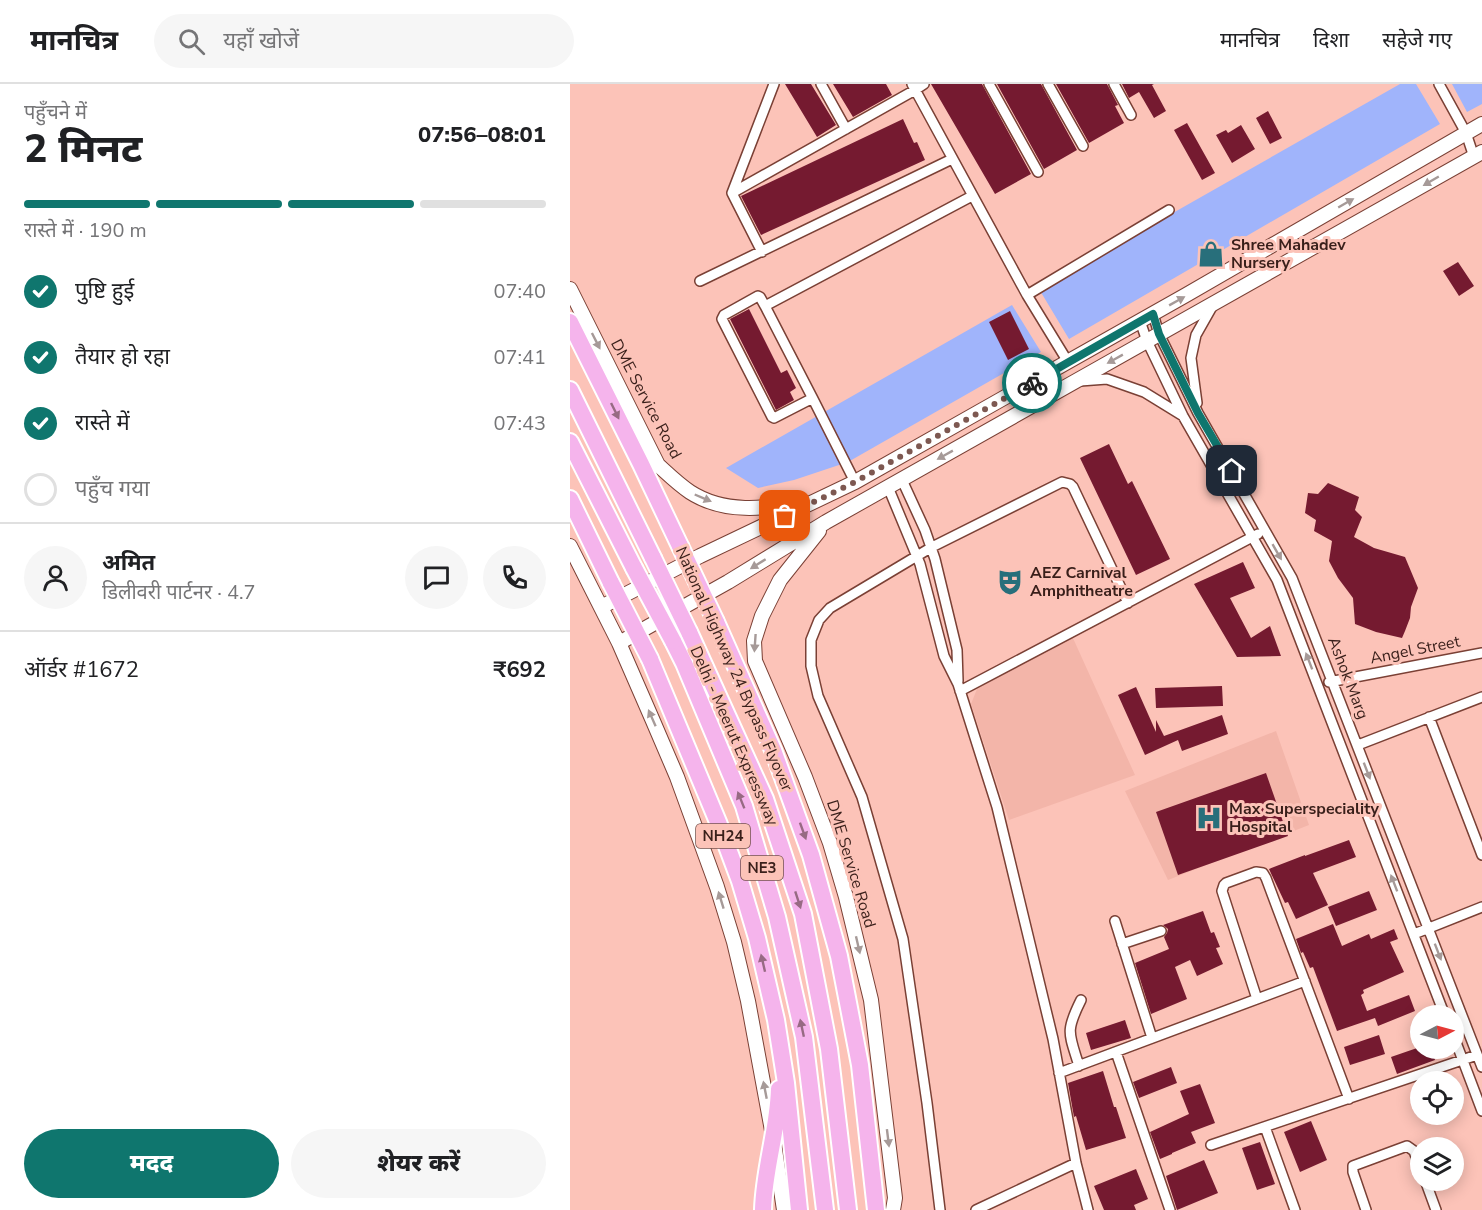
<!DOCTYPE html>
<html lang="hi">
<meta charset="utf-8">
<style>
body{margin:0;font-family:"Nunito Sans","Noto Sans Devanagari",sans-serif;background:#f6f6f6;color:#202124;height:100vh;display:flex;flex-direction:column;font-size:22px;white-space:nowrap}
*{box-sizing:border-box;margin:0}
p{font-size:20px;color:#757577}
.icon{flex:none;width:33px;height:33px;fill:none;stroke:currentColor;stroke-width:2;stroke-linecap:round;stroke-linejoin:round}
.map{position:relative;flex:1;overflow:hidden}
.panel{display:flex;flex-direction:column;background:#fff;width:570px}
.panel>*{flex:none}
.needle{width:39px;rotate:84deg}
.fabs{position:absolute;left:840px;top:921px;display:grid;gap:12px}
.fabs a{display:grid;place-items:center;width:54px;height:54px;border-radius:50%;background:#fff;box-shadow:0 3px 15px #0003;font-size:30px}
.pin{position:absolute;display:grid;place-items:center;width:51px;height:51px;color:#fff;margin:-26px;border-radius:12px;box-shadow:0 3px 9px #0006}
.courier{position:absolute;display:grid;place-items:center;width:60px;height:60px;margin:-30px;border:4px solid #0f766e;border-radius:50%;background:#fff;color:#222;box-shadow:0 2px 8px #0007}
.head em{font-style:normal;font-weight:800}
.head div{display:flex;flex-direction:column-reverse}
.head{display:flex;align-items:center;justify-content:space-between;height:102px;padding:0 24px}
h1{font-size:39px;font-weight:800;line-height:45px}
.bar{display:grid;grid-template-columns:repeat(4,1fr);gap:9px 6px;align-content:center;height:72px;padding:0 24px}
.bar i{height:8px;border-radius:4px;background:#e0e0e0}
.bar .active{background:#0f766e}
.bar p{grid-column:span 4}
.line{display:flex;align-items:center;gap:15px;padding:0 24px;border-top:2px solid #e0e0e0}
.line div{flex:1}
.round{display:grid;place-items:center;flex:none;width:63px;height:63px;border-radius:32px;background:#f6f6f6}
ol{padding:0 24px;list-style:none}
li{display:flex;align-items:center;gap:18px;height:66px}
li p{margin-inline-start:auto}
li .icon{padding:6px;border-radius:50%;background:#0f766e;color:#fff;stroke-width:4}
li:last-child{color:#757577}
li i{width:33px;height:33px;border:3px solid #e0e0e0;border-radius:50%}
.button{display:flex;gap:12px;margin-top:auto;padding:12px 24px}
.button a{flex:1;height:69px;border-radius:36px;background:#0f766e;color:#fff;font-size:24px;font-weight:800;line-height:69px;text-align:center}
.button a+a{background:#f6f6f6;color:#202124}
header{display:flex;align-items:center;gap:36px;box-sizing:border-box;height:84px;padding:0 30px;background:#fff;border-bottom:2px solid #e0e0e0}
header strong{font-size:28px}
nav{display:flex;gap:33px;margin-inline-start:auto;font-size:21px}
.search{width:420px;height:54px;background:#f6f6f6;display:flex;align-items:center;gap:15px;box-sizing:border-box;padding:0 21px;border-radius:33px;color:#757577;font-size:22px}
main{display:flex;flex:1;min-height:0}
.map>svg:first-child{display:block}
.built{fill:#f3b5a9}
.green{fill:#a0b4fb}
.building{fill:#751a30}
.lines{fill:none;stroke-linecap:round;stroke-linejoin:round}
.street-casing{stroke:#7a4035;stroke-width:12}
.secondary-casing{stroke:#7a4035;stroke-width:16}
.highway-casing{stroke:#fff;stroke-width:20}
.street{stroke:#fff;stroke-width:9}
.secondary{stroke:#fff;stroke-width:14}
.highway{stroke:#f5b4ec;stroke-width:16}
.highway-bridge-casing{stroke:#fff;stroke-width:20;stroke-linecap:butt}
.highway-bridge{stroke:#f5b4ec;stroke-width:16}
.oneway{fill:#a69a98}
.oneway2{fill:#976a83}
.done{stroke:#7d5851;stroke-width:6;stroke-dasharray:0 10.8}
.route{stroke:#0f766e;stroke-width:8}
.labels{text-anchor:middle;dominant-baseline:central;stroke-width:6;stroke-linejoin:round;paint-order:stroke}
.shield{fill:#fcc3b8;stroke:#745049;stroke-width:1.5}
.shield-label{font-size:15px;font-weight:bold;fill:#391f1a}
.poi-label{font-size:16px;font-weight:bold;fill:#391f1a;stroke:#fcc3b8;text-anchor:start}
.street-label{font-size:16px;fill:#391f1a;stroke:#fcc3b8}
</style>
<header>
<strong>मानचित्र</strong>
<div class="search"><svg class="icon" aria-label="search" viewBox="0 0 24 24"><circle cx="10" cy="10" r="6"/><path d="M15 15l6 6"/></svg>यहाँ खोजें</div>
<nav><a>मानचित्र</a><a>दिशा</a><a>सहेजे गए</a></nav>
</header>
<main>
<section class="panel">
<div class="head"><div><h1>2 मिनट</h1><p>पहुँचने में</p></div><em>07:56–08:01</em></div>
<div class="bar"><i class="active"></i><i class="active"></i><i class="active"></i><i></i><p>रास्ते में · 190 m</p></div>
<ol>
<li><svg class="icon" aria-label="check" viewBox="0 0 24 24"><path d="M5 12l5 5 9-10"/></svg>पुष्टि हुई<p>07:40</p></li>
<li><svg class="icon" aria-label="check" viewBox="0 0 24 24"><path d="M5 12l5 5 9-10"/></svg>तैयार हो रहा<p>07:41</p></li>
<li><svg class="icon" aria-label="check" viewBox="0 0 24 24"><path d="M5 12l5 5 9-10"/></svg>रास्ते में<p>07:43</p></li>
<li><i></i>पहुँच गया</li>
</ol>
<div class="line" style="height:108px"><a class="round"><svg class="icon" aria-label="person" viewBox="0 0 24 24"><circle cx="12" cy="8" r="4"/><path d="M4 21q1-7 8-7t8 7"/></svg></a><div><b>अमित</b><p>डिलीवरी पार्टनर · 4.7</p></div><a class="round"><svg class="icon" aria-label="chat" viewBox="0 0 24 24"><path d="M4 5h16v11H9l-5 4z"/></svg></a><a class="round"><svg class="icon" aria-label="phone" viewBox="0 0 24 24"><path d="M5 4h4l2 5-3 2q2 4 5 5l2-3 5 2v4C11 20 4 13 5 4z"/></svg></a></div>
<div class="line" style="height:78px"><div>ऑर्डर #1672</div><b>₹692</b></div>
<div class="button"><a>मदद</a><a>शेयर करें</a></div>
</section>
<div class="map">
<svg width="912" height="1126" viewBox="0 0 912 1126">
<rect width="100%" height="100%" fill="#fcc3b8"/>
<path class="built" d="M502,552L565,691L439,736L401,620L407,605Z
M706,647L739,741L598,796L555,707Z"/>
<path class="green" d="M830,0H846L870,40L499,255L469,205Z
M882,0H912V20L897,28Z
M442,221L471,268L278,378L224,396L188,404L156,384Z"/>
<path class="building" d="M215,0H241L266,41L247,53Z
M263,0H316L322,11L283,33Z
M361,0H412L461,90L425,110Z
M427,0H471L507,66L474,85Z
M486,0H537L548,21L545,22L554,39L519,59Z
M552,0H584L582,1L596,27L584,34L569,8L559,14Z
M698,27L712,54L700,60L686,34Z
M333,35L344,59L347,58L355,76L191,151L171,112Z
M617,39L645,89L632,96L604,46Z
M671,41L685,65L662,79L646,51L656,46L658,49Z
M888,178L904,202L889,212L873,187Z
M179,225L211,289L217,286L226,304L220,308L224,316L206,326L160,235Z
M440,227L459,265L438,276L419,238Z
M539,360L558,400L562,397L600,475L566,491L510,374Z
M758,399L789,413L785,426L792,433L784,453L804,464L835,473L848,504L841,523L840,534L835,547L832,554L806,548L785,540L783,514L768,494L759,477L762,457L744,447L746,436L735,429L738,409L748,410Z
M673,478L685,504L660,514L681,554L700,542L711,572L667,573L624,500Z
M652,602L653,622L586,624L585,604Z
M566,603L586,648V636L594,652L652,631L658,650L612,667L608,656L575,671L548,611Z
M696,689L718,752L608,791L586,728Z
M779,756L786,773L743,789L758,821L726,835L718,818L715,819L699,785L735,771V772Z
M799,807L807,826L766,842L758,823Z
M633,827L641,849L644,848L650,863L646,864L653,880L627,892L620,876L605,883L617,915L581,930L565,879L599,865L594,853L597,849L598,845L593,841Z
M763,840L772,862L799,850L801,855L824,845L828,855L820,858L834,888L793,906L794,909L791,911L797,927L839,911L845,927L808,942L805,934L767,947L743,883L740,884L733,868L731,869L726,855Z
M555,936L561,954L521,966L516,949Z
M809,951L815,970L780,981L774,963Z
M850,963V964H861L865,976L827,990L821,973Z
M601,983L607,999L569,1014L563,998Z
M533,987L544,1023H546L556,1054L516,1066L506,1032L504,1033L498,999Z
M630,1000L645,1039L621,1048L626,1059L602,1069V1070L590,1075L580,1048L619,1030L610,1007Z
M741,1037L757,1076L730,1088L714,1048Z
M690,1058L705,1100L687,1106L672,1064Z
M634,1076L648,1109L607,1126L596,1092Z
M566,1085L578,1115L564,1121L566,1126H534L524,1102Z"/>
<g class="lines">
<g class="street-casing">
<path id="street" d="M251,0L276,45
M342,0L457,211L498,278
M419,0L468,88
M478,0L513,62
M544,0L561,31
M869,0L896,49L904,73
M162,109L345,6L354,0
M192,168L162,109L204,0
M130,197L382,75
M457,211L599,126
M188,212L190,213L195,222L242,313L241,315L204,334L202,333L152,235L154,231Z
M195,222L402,112
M583,230L589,250L628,329L722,494L912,983
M570,237L577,257L613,332L707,496L875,932
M510,297L537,295L574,308L613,332
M242,313L285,398
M627,319L621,274L626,251L643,221
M332,396L355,446L365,475L387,566L388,597
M318,403L350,480L374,572L388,600L427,723L483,955L506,1079L518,1126
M759,598L912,569
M390,607L688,450
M859,633L912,771
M788,661L912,613
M545,837L582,954
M844,850L912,823
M552,860L591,847
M687,915L652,807L654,801L656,799L686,788L693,789L696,794L779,1015
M884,953L912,1027
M546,968L600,1126
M509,982C499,949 495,948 511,916
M489,989L735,897
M695,1043L725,1126
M641,1061L907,971
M855,1096L866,1126
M370,1126L357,1019L333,855L292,713L248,612L241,582V556L249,536L260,524L362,463L492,398L500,400L503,403L558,519
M406,1126L506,1079
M796,1126L783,1088V1082L837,1062L844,1067L850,1084"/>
</g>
<g class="secondary-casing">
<path id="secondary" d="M0,205L88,381C98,390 108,400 120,408C154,430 195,425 232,418
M249,447L210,496L192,532L184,557L185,577L235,693L260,759L276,813L301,916L325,1114L323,1126
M0,462L49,559L83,637L107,693L147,803L164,858L178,917L203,1052L214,1126
M31,523L130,472L285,398L616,211L912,40
M49,559L158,498L256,438L912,68"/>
</g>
<g class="highway-casing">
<path id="highway" d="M0,238L71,380L110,462
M0,306L83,474
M0,358L64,484
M0,415L41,499
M146,538L203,666L241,771L269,872L290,981L306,1126
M119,548L195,715L233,830L259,965L278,1126
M103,557L114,579L174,722L207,833L234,953L255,1126
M80,575L148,738L170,797L187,854L206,936L216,999L229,1126
M193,1126C194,1085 208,1046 209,1005"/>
</g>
<use href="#street" class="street"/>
<use href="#secondary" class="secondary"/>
<use href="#highway" class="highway"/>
<g class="highway-bridge-casing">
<path id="highway-bridge" d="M110,462L146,538
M83,474L119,548
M64,484L103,557
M41,499L80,575"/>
</g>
<use href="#highway-bridge" class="highway-bridge"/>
</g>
<defs><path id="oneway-solid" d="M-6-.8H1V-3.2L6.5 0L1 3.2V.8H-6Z" transform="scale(1.5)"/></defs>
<g class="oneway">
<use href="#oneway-solid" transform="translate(861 97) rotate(150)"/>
<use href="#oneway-solid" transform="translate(776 119) rotate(-30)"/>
<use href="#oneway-solid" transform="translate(607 217) rotate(-29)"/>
<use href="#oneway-solid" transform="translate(26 257) rotate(63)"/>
<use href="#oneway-solid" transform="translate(545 275) rotate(151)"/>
<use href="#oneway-solid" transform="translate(375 371) rotate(151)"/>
<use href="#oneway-solid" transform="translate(133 414) rotate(23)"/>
<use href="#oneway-solid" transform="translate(707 468) rotate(60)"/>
<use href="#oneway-solid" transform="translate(188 480) rotate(148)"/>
<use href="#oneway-solid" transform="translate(185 559) rotate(94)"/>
<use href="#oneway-solid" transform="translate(739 577) rotate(-111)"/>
<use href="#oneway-solid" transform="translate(82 634) rotate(-114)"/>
<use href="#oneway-solid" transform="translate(797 687) rotate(69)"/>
<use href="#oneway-solid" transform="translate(824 799) rotate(-111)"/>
<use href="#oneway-solid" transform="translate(151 816) rotate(-107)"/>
<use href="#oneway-solid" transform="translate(288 861) rotate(77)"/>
<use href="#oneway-solid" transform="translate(868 868) rotate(69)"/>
<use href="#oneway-solid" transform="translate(195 1006) rotate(-101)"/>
<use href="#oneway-solid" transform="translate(318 1054) rotate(83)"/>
</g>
<g class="oneway2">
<use href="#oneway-solid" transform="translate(45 327) rotate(64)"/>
<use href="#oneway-solid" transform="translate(171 716) rotate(-112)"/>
<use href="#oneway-solid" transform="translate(233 747) rotate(70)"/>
<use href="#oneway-solid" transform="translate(228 816) rotate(72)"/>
<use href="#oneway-solid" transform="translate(193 879) rotate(-103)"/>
<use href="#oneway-solid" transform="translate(232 944) rotate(-102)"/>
</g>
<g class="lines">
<path class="done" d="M215,432L285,398L462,299"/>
<path class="route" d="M462,299L583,230L589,250L628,329L662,387"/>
</g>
<defs>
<g id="shop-bare" transform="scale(2.07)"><path d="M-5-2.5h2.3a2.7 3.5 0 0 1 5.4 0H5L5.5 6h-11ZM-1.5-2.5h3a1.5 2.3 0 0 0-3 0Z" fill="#286f7b" stroke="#fcc3b8" stroke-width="2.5" paint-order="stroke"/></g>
<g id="theatre-bare" transform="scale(2.07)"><path d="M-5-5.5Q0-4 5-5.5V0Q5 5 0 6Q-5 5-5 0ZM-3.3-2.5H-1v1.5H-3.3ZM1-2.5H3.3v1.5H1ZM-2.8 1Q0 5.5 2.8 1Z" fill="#286f7b" stroke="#fcc3b8" stroke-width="2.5" paint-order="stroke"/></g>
<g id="hospital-bare" transform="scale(2.07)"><path d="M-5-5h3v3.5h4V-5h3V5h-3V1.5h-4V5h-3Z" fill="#286f7b" stroke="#fcc3b8" stroke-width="2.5" paint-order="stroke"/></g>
</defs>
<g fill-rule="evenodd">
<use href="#shop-bare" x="641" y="170"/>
<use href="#theatre-bare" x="440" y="498"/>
<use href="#hospital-bare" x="639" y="734"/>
</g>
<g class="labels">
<g class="shield">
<rect x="126" y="740" width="54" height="24" rx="4.5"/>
<rect x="171" y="772" width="42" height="24" rx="4.5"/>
</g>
<g class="shield-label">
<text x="153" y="752">NH24</text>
<text x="192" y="784">NE3</text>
</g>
<g class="poi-label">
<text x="661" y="161">Shree Mahadev<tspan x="661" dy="18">Nursery</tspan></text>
<text x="460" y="489">AEZ Carnival<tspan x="460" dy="18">Amphitheatre</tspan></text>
<text x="659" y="725">Max Superspeciality<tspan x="659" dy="18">Hospital</tspan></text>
</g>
<g class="street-label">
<text transform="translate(76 315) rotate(62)">DME Service Road</text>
<text transform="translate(845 566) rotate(-11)">Angel Street</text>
<text transform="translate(164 585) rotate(66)">National Highway 24 Bypass Flyover</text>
<text transform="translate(778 594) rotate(69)">Ashok Marg</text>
<text transform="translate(164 652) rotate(66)">Delhi - Meerut Expressway</text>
<text transform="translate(281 780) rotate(73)">DME Service Road</text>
</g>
</g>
</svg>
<div class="fabs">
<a><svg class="needle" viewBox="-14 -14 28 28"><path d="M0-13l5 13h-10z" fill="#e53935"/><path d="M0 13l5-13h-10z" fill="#757577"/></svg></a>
<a><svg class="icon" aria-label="locate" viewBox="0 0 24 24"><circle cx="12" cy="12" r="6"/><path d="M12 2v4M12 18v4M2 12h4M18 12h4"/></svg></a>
<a><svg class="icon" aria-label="layers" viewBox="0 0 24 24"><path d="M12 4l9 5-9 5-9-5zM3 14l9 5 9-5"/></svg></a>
</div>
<div class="pin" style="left:215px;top:432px;background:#ea580c"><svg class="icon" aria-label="bag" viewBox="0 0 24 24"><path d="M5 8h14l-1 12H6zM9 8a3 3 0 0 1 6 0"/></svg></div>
<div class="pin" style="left:662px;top:387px;background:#1f2937"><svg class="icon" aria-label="home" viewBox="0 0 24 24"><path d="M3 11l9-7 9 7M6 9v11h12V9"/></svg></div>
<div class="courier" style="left:462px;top:299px"><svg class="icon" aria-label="bike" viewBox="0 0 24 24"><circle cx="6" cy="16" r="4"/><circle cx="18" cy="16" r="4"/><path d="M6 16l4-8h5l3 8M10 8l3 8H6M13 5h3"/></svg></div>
</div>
</main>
